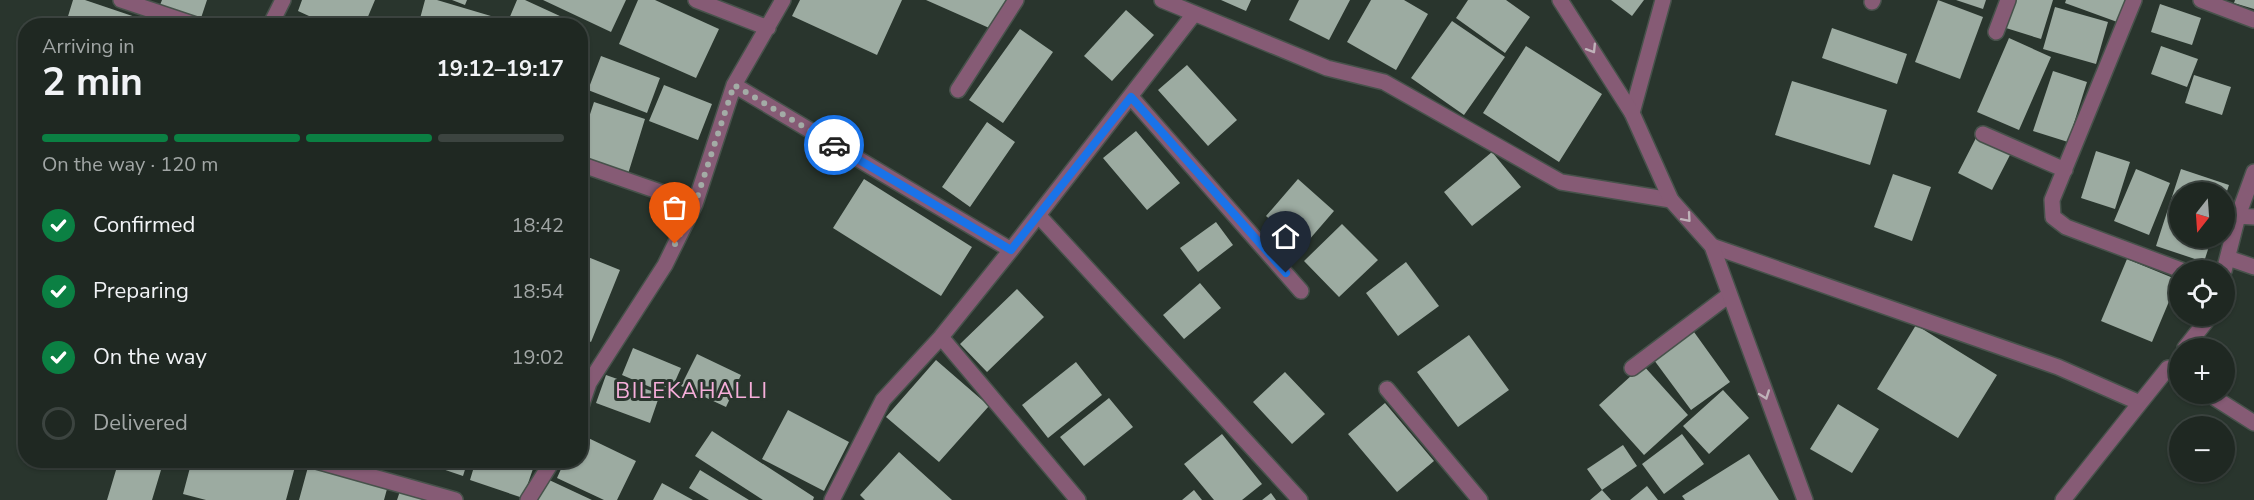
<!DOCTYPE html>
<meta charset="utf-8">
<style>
body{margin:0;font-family:"Nunito Sans",sans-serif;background:#27302a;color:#f1f3f6;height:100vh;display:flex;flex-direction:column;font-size:22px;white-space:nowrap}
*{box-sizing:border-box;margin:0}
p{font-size:20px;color:#a1a6a5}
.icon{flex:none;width:33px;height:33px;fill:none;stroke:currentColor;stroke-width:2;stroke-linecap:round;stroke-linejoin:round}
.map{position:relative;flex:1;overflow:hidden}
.side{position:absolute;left:18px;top:18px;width:570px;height:450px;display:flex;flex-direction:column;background:#1f2822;border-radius:24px;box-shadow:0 2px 4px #0004,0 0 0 2px #3c4440}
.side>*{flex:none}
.needle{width:39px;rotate:197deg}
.buttons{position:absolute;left:2169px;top:182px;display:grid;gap:12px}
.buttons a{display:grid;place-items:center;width:66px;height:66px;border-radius:50%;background:#1f2822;box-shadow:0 2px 4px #0004,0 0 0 2px #3c4440;font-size:30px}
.pin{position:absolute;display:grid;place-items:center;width:51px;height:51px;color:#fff;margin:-62px -26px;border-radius:50% 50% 50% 0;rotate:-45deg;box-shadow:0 0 6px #0007}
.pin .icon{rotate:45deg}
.courier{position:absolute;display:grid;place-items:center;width:60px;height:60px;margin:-30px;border:4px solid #1a73e8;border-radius:50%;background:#fff;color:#222;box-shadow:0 2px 8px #0007}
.overview em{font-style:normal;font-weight:700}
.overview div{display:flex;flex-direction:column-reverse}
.overview{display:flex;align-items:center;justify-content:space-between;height:102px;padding:0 24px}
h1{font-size:39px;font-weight:700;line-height:45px}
.bar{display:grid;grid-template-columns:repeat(4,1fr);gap:9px 6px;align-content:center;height:72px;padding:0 24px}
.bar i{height:8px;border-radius:4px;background:#3c4440}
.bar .current{background:#0b8043}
.bar p{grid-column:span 4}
ol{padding:0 24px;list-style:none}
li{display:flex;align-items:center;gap:18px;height:66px}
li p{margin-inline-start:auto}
li .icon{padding:6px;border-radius:50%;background:#0b8043;color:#fff;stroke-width:4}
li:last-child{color:#a1a6a5}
li i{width:33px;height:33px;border:3px solid #3c4440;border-radius:50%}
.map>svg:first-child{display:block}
.building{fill:#9caba1}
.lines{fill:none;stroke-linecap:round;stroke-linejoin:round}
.minor-casing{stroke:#47524b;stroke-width:18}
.tertiary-casing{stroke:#47524b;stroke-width:18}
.minor{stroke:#865b75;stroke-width:15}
.tertiary{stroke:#865b75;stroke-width:15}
.oneway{stroke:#bfb2b9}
.done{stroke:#a3aca6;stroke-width:6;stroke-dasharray:0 10.8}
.route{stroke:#1a73e8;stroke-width:8}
.labels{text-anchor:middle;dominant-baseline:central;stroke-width:6;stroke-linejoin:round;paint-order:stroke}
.quarter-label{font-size:22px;letter-spacing:1.5px;fill:#f6aeda;stroke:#29352d}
</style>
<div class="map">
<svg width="2254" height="500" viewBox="0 0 2254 500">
<rect width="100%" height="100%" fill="#29352d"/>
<path class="building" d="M73,0H85L162,26H65Z
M162,0H207L201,18L160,5Z
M302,0H375L364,26H331L298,11Z
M425,0H437L501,19L499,26H418Z
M452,0H467L465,5Z
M517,0H525L562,17L559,26H506Z
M543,0H626L611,32Z
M638,0H655L719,29L696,78L619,44Z
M800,0H902L877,55L792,16Z
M926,0H1010L996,31Z
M1221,0H1251L1246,11Z
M1299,0H1350L1329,40L1289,20Z
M1371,0H1404L1428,14L1396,70L1347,42Z
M1468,0H1506L1530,17L1505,53L1456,18Z
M1611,0H1644L1632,16Z
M1938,0L1983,17L1960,79L1915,62Z
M1956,0H1986L1983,9Z
M2016,0H2053L2041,39L2006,28Z
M2066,0H2128L2120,23L2065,3Z
M2235,0H2254V9L2234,3Z
M2160,4L2201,18L2192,45L2151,32Z
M2055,7L2108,22L2096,64L2043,49Z
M1126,10L1154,35L1112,81L1084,56Z
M1452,21L1505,57L1464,115L1411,78Z
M1832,28L1907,54L1897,84L1822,58Z
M1020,29L1053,52L1003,123L969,100Z
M2009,38L2051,57L2019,130L1977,112Z
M1526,46L1602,94L1559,162L1483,113Z
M2161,46L2198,59L2187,87L2151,74Z
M601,56L660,78L647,113L588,90Z
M1187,65L1237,120L1208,146L1158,90Z
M2053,71L2087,82L2068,142L2033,131Z
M2194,75L2231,87L2222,115L2185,103Z
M1792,81L1887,110L1870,165L1775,135Z
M664,85L712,104L698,140L649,121Z
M594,102L645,119L628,174L580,159V145Z
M987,122L1015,142L970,207L942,187Z
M1136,131L1180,183L1147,210L1103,158Z
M1976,138L2010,155L1992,190L1958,173Z
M2096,151L2130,162L2115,209L2081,198Z
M1492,152L1521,187L1472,226L1444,192Z
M2136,169L2170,183L2149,235L2114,221Z
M2181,169L2229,185L2225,197L2224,192H2180V237H2212L2204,262L2156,246Z
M1893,174L1931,187L1912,241L1874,227Z
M864,179L972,247L941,296L833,228Z
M1298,179L1334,211L1302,248L1266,216Z
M1216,222L1233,245L1198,272L1180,248Z
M1342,224L1378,260L1339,297L1304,261Z
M583,255L620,270L591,342L580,337Z
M2127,259L2178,280L2152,342L2101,321Z
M1406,262L1439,306L1398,336L1366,293Z
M1200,283L1221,308L1184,339L1163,315Z
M1017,289L1044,317L987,372L960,344Z
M1916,325L1997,375L1958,438L1877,389Z
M1694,332L1730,382L1691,410L1654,360Z
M1469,335L1509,390L1458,427L1417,372Z
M633,348L681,368L669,395L622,375Z
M697,354L741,375L726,407L681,386Z
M936,360L989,406L939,462L886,417Z
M1076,362L1102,395L1048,438L1022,405Z
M1643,365L1688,415L1644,455L1599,405Z
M1285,372L1325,414L1292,444L1253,402Z
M606,375L660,394L650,423L596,403Z
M1723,390L1749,418L1709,454L1683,426Z
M1109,398L1133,427L1084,466L1060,437Z
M1385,403L1434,461L1397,492L1348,434Z
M1838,404L1879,429L1852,473L1810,449Z
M788,410L849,442L824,491L762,459Z
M712,431L814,497L813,500H763L695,456Z
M580,434L636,461L617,500H604L557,478L565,460H580Z
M1222,434L1262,484L1242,500H1214L1184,464Z
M1682,434L1704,464L1664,494L1642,464Z
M1623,445L1637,466L1602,490L1587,469Z
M899,452L952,500H865L860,495Z
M1749,454L1779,500H1685L1682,496Z
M119,460H164L152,500H107Z
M192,460H286L296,463L286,500H206L183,494Z
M416,460H468L463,476Z
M476,460H536L523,498L470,480Z
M308,467L387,489L384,500H299Z
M700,470L749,500H709L689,488Z
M547,479L592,500H537Z
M662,483L693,500H653Z
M1647,486L1658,500H1630Z
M1194,490L1202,500H1182Z
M1602,490L1611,500H1590Z
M400,491L430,500H397Z
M1271,493L1276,500H1262Z"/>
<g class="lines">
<g class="minor-casing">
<path id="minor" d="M121,0L199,26
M696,0L768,28
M1162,0L1327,68L1384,82L1561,182L1671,200
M2134,0L2052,200L2053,217L2066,227L2181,270
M2201,0L2254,20
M1872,2L1873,0
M270,26L283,0
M1996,32L2008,0
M734,85L1011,250
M958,90L1016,0
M1131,97L1301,291
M1632,113L1663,0
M1983,134L2065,170
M580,164L695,204
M1039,216L1300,500
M2238,216L2254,172
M1712,246L2058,367L2140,403L2063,500
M2228,258L2254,267
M2224,271L2238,216L2254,217
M941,337L1078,500
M2185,348L2211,315
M1632,368L1729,295
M1387,389L1480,500
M2207,393L2254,423
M2140,403L2168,368L2180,375
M580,409L589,383L665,265L695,204L734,85L783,0
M313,460L455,500
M528,500L553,460
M832,500L883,400L941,337L1011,250L1194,14"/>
</g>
<g class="tertiary-casing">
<path id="tertiary" d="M1560,0L1632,113L1671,200L1712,246L1805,500"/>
</g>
<use href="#minor" class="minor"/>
<use href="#tertiary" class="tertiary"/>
</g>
<defs><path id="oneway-chevron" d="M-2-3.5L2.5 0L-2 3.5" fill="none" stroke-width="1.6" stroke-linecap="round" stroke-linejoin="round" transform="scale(1.5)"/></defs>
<g class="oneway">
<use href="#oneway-chevron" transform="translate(1592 49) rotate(58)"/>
<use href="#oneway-chevron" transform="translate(1687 218) rotate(49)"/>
<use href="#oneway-chevron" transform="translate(1765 395) rotate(70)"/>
</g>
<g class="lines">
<path class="done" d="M675,244L695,204L734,85L834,145"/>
<path class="route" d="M834,145L1011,250L1131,97L1286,273"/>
</g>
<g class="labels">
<g class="quarter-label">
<text x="692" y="391">BILEKAHALLI</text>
</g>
</g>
</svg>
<div class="buttons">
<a><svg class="needle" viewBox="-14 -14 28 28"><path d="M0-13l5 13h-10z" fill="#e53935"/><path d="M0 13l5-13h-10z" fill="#a1a6a5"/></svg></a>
<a><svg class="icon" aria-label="locate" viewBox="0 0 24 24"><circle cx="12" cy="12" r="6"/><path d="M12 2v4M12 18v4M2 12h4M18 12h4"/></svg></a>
<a>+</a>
<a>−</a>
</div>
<div class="pin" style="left:675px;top:244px;background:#ea580c"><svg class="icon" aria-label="bag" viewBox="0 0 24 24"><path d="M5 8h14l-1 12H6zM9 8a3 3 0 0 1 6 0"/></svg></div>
<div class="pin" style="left:1286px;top:273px;background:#1f2937"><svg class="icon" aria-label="home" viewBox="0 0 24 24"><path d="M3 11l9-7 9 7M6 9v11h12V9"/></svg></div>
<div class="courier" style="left:834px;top:145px"><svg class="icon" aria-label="car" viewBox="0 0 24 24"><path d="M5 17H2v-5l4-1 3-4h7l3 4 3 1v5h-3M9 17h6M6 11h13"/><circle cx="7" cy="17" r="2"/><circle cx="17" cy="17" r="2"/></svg></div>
<section class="side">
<div class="overview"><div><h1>2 min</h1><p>Arriving in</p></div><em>19:12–19:17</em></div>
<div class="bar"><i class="current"></i><i class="current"></i><i class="current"></i><i></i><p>On the way · 120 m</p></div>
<ol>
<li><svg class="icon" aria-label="check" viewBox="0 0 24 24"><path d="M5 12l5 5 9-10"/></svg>Confirmed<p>18:42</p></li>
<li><svg class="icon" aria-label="check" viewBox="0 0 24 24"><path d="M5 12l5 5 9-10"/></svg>Preparing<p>18:54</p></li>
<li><svg class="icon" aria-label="check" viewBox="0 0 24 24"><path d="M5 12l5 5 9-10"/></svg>On the way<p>19:02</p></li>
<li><i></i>Delivered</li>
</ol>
</section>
</div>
